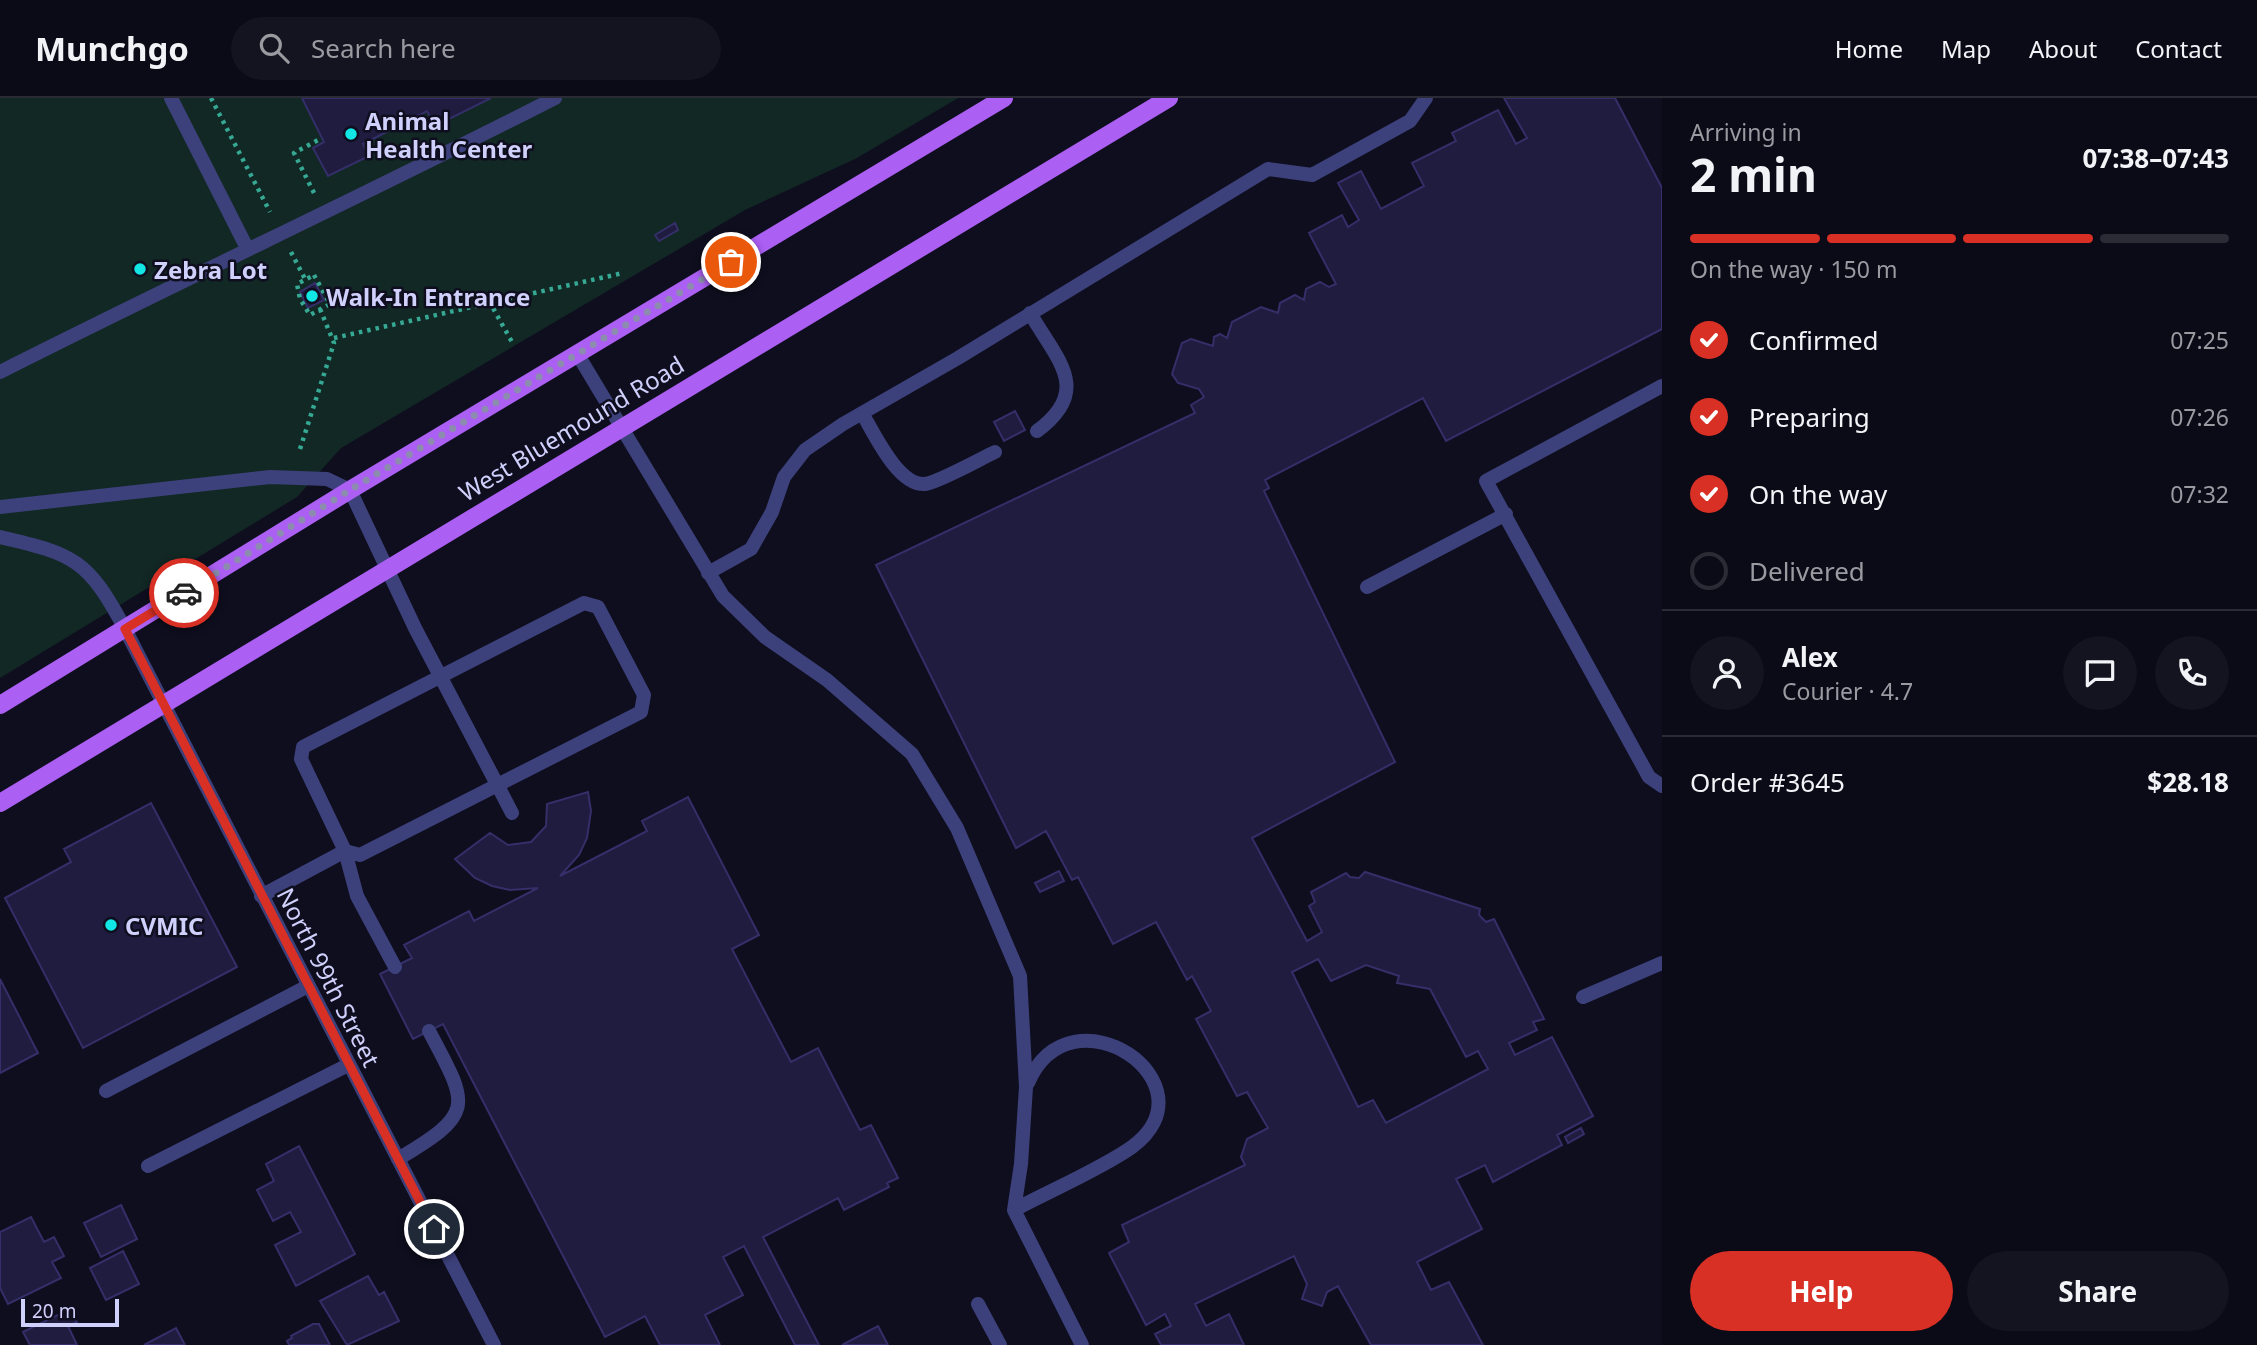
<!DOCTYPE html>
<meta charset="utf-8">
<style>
body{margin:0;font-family:"Noto Sans",sans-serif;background:#141320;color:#f1f3f6;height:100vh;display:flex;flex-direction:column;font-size:26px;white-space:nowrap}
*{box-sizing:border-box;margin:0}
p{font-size:23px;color:#9a9aa1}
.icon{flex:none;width:38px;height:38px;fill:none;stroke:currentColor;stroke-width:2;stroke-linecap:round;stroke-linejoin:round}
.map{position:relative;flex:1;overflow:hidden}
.sheet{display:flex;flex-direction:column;background:#0b0a17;width:595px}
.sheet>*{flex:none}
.scale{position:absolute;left:21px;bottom:18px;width:98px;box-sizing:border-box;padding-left:7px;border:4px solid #d0d0fc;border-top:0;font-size:19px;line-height:24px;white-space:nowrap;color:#d0d0fc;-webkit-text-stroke:5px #0f0e1f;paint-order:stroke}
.pin{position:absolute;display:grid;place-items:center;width:60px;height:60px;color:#fff;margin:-30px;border:4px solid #fff;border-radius:50%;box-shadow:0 2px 7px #0007}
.courier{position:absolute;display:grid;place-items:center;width:70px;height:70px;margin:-35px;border:5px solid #d93025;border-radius:50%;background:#fff;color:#222;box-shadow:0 2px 9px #0007}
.headline em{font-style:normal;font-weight:700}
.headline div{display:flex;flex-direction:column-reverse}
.headline{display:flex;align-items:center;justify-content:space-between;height:119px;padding:0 28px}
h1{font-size:46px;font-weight:700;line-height:52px}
.bar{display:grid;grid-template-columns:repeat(4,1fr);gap:10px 7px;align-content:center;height:84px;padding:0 28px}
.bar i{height:9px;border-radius:5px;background:#2b2b36}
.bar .active{background:#d93025}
.bar p{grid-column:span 4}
.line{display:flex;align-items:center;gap:18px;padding:0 28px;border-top:2px solid #2b2b36}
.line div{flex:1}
.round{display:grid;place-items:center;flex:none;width:74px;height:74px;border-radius:37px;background:#141320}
ol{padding:0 28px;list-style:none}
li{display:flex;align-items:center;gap:21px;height:77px}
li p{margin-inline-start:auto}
li .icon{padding:7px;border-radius:50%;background:#d93025;color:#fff;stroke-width:4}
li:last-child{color:#9a9aa1}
li i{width:38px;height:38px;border:4px solid #2b2b36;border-radius:50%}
.button{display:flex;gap:14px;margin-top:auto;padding:14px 28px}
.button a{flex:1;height:80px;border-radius:42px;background:#d93025;color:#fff;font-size:28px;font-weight:700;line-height:80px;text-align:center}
.button a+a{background:#141320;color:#f1f3f6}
header{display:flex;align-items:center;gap:42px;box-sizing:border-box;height:98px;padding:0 35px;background:#0b0a17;border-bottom:2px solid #2b2b36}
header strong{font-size:33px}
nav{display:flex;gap:38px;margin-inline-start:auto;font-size:24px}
.search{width:490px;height:63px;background:#141320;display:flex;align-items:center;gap:18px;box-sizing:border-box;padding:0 24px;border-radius:38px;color:#9a9aa1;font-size:26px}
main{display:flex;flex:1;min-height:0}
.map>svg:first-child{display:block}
.green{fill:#122825}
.building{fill:#1f1c3f;stroke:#342f69;stroke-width:2;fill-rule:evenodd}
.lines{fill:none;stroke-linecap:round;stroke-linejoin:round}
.path{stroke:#36a995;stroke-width:4.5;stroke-dasharray:3.5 5;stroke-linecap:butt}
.lane{stroke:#3d417b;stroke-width:14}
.street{stroke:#3d417b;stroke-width:14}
.primary{stroke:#ab5ff3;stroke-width:18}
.done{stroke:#8c8caf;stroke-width:7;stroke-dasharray:0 12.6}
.route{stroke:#d93025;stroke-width:9}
.poi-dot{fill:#11e6e4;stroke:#0f0e1f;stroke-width:2.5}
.labels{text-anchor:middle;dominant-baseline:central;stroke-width:5;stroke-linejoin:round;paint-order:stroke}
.poi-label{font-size:24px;font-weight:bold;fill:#d0d0fc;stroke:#0f0e1f;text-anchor:start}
.street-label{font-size:24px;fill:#d0d0fc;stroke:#0f0e1f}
</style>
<header>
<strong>Munchgo</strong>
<div class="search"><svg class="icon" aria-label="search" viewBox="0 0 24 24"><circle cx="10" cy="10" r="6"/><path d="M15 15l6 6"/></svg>Search here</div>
<nav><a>Home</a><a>Map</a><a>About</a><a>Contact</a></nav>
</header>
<main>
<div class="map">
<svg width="1662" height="1247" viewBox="0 0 1662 1247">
<rect width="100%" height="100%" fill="#0f0e1f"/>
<path class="green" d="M0,0H958L857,60L745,112L341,350L297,399L0,580Z"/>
<path class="building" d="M302,0H491L435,28L427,13L363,46L369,58L328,78L313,50L324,44Z
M1504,0H1615L1662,90V231L1446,343L1423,300L1265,382L1269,390L1264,393L1395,664L1252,740L1307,843L1322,834L1309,808L1315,804L1311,794L1346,775L1350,779L1359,780L1365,774L1480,811L1479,817L1486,824L1494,821L1544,921L1533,924L1537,932L1509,945L1515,957L1552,939L1593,1018L1557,1037L1562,1047L1493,1084L1485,1067L1456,1081L1482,1131L1417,1164L1431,1192L1449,1184L1483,1247H1371L1338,1188L1327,1194L1322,1208L1302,1201L1307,1186L1294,1158L1195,1206L1206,1228L1229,1216L1244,1247H1161L1155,1236L1171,1228L1165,1216L1146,1227L1109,1155L1129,1144L1122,1127L1245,1067L1241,1059L1247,1041L1268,1030L1247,994L1237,998L1196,921L1211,913L1192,878L1187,882L1156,824L1113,846L1078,779L1072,782L1046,733L1016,750L876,467L1195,315L1191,307L1204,299L1199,291L1178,285L1172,276L1182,245L1191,241L1213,248L1214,239L1220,236L1227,240L1232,224L1261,209L1278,215L1280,205L1295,197L1304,202L1306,191L1320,184L1329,189L1336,186L1309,135L1342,117L1348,129L1359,122L1338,85L1361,73L1381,111L1424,88L1412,65L1456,43L1452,35L1498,12L1516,46L1527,40ZM1318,861L1331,883L1366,867L1399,878L1397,885L1430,891L1466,959L1478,953L1488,971L1386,1025L1373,1002L1358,1009L1292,874Z
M675,125L678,132L659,143L655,137Z
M315,185L324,202L308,210L300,194Z
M1015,313L1025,332L1004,343L994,324Z
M588,694L591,713L587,740L579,757L560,778L647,733L642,723L688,699L759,837L732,851L791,964L818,950L860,1032L871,1027L898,1080L887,1085L889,1089L844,1112L838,1100L763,1139L819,1247H795L744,1148L723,1159L743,1197L705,1217L720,1247H660L645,1218L605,1239L443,926L413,941L380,876L412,860L404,847L469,813L474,823L538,790L510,792L492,788L475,780L455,761L490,735L508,747L531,744L546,728L547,706Z
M151,705L237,869L83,950L5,800L71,764L64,751Z
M1059,773L1064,783L1040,794L1035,785Z
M0,881L38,955L0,975Z
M1581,1030L1584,1036L1568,1045L1565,1039Z
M299,1048L355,1156L296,1188L275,1147L301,1134L290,1114L273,1123L257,1092L274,1083L266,1066Z
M121,1107L137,1141L101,1159L84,1125Z
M31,1119L44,1144L54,1139L64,1158L52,1164L61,1180L8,1206L0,1190V1134Z
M123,1153L139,1186L106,1202L90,1170Z
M368,1178L379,1197L384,1194L399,1223L347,1247L320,1203Z
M70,1211L77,1224L68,1228L77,1247H30L23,1234Z
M313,1226H319L330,1247H289L287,1243L292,1240L291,1238Z
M878,1228L888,1247H842Z
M176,1230L185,1247H144Z"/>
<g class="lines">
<path class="path" d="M211,0L270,114
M314,95L294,55L318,42
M291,154L305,181
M314,177L330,206L310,217L300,201L297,186Z
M489,203L512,244
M334,240L623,175
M300,351L334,245L320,211"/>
<path class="lane" d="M171,0L247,150
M1030,215C1057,262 1093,292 1037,333
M578,257L723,498L765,539L827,582L912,656L957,730L1020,878L1026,989L1021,1066L1014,1112L1082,1247
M0,274C184,181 371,94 555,0
M1662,288L1486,383L1649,679L1662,688
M862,315C874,335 898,388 925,386C939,384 980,361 995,354
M0,409L270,379L327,381L350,392L415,530L512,715
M0,439C75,456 88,462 125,531
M708,475L751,451L772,414L784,379L805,352L843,326L958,260L1268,71L1312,77L1410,23L1426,0
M1367,489L1506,416
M584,505L598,509L644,597L641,614L360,757L345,753L301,661L303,649Z
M261,798L345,753L357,798L395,869
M1583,899L1662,865
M106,993L308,888
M398,1061C476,1015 469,1008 429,933
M148,1068L348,967
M1014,1112C1049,1093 1101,1071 1132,1049C1218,986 1071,885 1028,985
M978,1206L1000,1247"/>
<path class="street" d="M125,531L494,1247"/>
<path class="primary" d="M0,607L350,392L1004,0
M0,705L1169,0"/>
</g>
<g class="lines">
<path class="done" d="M184,495L350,392L731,164"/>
<path class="route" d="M184,495L125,531L434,1131"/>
</g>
<g class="poi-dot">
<circle cx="351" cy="36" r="7"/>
<circle cx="140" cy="171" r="7"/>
<circle cx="312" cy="198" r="7"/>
<circle cx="111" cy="827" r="7"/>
</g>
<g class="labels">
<g class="poi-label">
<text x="365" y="22">Animal<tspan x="365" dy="28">Health Center</tspan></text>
<text x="154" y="171">Zebra Lot</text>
<text x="326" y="198">Walk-In Entrance</text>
<text x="125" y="827">CVMIC</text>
</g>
<g class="street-label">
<text transform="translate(571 330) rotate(-31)">West Bluemound Road</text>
<text transform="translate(329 879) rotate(63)">North 99th Street</text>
</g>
</g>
</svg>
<div class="scale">20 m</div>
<div class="pin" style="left:731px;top:164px;background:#ea580c"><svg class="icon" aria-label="bag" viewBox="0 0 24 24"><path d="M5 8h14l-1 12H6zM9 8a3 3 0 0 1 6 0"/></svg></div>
<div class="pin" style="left:434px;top:1131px;background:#1f2937"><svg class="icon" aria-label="home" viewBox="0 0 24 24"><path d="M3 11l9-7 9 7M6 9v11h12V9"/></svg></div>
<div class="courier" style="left:184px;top:495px"><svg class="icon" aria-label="car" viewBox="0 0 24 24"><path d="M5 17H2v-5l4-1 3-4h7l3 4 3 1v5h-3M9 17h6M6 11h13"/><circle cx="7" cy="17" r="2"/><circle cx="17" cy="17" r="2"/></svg></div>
</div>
<section class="sheet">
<div class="headline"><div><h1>2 min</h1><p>Arriving in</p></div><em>07:38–07:43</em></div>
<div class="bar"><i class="active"></i><i class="active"></i><i class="active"></i><i></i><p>On the way · 150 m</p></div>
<ol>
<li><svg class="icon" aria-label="check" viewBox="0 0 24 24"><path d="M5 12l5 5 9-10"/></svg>Confirmed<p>07:25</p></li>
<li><svg class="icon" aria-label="check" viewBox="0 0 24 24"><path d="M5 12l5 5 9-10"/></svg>Preparing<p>07:26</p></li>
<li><svg class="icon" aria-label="check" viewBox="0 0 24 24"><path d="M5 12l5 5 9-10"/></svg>On the way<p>07:32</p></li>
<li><i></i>Delivered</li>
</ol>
<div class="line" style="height:126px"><a class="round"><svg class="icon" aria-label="person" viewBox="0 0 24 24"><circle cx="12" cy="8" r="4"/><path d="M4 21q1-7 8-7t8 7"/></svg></a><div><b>Alex</b><p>Courier · 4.7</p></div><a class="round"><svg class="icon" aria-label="chat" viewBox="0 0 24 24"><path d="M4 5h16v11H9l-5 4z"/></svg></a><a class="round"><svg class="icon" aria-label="phone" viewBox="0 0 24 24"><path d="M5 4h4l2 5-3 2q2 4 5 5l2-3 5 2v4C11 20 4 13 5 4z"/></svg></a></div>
<div class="line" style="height:91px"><div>Order #3645</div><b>$28.18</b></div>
<div class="button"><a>Help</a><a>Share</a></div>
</section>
</main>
